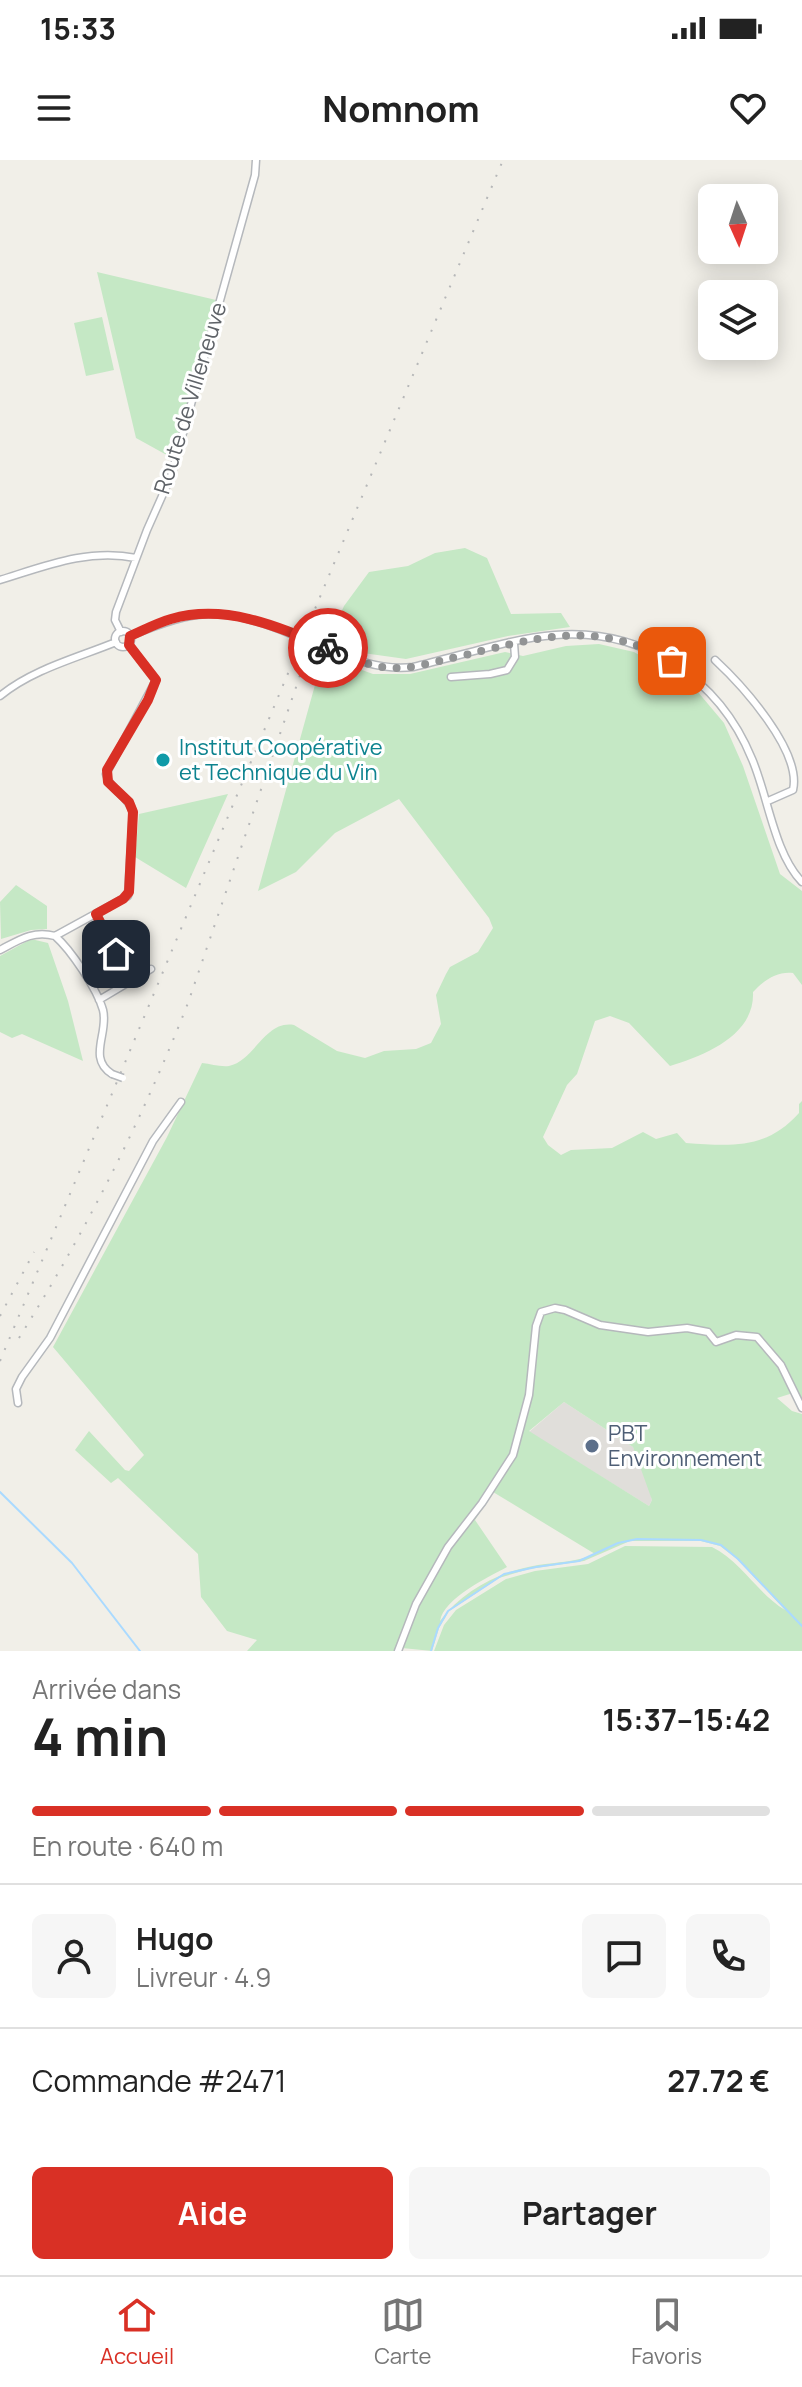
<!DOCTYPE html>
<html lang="fr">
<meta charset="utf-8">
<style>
body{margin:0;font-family:Manrope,sans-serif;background:#f6f6f6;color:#222;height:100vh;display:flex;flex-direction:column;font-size:30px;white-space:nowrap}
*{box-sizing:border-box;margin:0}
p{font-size:26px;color:#767676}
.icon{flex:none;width:44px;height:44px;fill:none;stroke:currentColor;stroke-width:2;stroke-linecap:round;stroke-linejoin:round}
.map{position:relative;height:1491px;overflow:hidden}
.details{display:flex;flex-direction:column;background:#fff;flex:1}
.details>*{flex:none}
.needle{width:52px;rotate:177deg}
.buttons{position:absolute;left:698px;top:24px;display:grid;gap:16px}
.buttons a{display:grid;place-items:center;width:80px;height:80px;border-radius:12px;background:#fff;box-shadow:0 4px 20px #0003;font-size:40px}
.pin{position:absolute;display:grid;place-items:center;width:68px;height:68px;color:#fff;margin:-34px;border-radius:16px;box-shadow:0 4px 12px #0006}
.courier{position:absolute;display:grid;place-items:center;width:80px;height:80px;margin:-40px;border:6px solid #d93025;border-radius:50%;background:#fff;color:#222;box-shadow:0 2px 10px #0007}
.headline em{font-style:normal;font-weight:700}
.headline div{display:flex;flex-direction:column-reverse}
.headline{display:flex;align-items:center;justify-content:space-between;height:136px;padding:0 32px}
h1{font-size:52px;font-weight:700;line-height:60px}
.bar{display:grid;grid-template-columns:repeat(4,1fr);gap:12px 8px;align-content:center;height:96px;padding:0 32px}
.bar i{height:10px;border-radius:6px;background:#e0e0e0}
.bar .active{background:#d93025}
.bar p{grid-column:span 4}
.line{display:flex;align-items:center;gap:20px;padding:0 32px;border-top:2px solid #e0e0e0}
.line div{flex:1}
.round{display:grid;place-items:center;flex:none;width:84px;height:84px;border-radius:12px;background:#f6f6f6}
.button{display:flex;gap:16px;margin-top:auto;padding:16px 32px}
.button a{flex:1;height:92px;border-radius:12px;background:#d93025;color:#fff;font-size:32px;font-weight:700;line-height:92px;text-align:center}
.button a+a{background:#f6f6f6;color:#222}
.status{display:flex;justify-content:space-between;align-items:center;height:56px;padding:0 40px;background:#fff;direction:ltr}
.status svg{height:22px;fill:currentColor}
header{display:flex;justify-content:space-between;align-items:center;height:104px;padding:0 32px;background:#fff;font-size:36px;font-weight:700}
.tabs{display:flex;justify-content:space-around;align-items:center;height:112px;border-top:2px solid #e0e0e0;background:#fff;font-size:22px;color:#767676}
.tabs a{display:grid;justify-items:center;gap:4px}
.tabs .active{color:#d93025}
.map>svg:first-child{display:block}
.industrial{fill:#e0deda}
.green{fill:#c5e8c5;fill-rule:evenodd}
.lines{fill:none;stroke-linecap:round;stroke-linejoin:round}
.stream{stroke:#aadaff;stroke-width:2}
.minor-casing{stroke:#b5b8bc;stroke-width:9}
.minor{stroke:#fff;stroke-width:6}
.rail{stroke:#b6b7b8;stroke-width:2;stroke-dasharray:2 10;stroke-linecap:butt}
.minor-bridge-casing{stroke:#b5b8bc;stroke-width:9;stroke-linecap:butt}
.minor-bridge{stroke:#fff;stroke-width:6}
.done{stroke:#929495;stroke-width:8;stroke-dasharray:0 14.4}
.route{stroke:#d93025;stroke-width:10}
.culture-dot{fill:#0f9aa8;stroke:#fff;stroke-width:3}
.service-dot{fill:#5c6f8a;stroke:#fff;stroke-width:3}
.labels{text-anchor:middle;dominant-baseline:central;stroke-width:6;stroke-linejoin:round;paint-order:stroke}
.street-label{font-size:22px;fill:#5f6368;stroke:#fff}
.culture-label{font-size:22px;fill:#0d838f;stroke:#fff;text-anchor:start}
.service-label{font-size:22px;fill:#4e5e75;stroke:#fff;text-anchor:start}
</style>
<div class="status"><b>15:33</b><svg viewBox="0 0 49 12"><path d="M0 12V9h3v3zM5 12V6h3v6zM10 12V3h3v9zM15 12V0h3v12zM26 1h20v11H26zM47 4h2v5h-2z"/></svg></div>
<header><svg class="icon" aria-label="menu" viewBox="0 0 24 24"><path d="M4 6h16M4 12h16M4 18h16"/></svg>Nomnom<svg class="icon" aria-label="heart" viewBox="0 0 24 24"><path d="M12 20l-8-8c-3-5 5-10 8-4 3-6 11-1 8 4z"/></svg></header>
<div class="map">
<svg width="802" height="1491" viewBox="0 0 802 1491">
<rect width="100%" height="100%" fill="#f1efe8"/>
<path class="industrial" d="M564,1242L633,1287L648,1323L652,1340L649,1346L529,1272Z"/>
<path class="green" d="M97,112L216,140L174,299L136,278Z
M102,157L114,210L86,216L74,163Z
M465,388L487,398L511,454L561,453L570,467L508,476L406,499L363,493L328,481L344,446L369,412L408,406L435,393Z
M599,484L634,492L692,525L724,563L743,606L780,714L802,731V825L793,813C777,811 763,821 753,832C755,875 706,895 670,906L629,863L610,856L595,861L577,914L567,925L543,977L548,985L561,995L571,990L612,988L643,972L656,979L677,973L686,983C731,986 766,990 799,953V944L802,941V1242L793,1233L777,1238L792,1251L802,1254V1491H434L444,1465L456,1450L506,1419L535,1411L588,1404L625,1386L712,1387C741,1401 757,1433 785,1450L737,1399L720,1386L701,1381H630L584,1401L529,1409L499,1418L449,1451L439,1468L432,1491L402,1488L400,1491H247L257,1480L227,1471L201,1437L198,1394L118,1318L111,1323L75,1290L89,1271L125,1310L129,1311L144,1295L53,1187L167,977L202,903C211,904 220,907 229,906C255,900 265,860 294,865L337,891L365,898L384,891L416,889L431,883L441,864L436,835L446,814L450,807L478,792L493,768L489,758L399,639L335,673L296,712L258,731L323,496L373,514H410L505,492L523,496L566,486ZM564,1242L633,1287L652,1340L649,1346L529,1271ZM493,1332L595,1394C576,1402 558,1402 538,1405C501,1411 463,1430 440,1461C444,1438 487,1418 507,1407L475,1360Z
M228,634L186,728L135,697L139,654Z
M16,725L47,746V769L31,770L1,779L0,742Z
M31,779L48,783L68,841L83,901L22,874L12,878L0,872V796Z"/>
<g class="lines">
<path class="stream" d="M0,1332L72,1403L140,1491
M431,1491L438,1468L448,1451L504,1414L536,1407L579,1401L618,1383L637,1379L701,1380L721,1385L738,1399L802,1466"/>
<g class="minor-casing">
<path id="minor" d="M0,420C45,406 89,388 136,398
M115 479a8 8 0 1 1 16 0a8 8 0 1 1-16 0Z
M121,472L115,460L116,452L147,370L171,316L255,15L256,0
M130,476C199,448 222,446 291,474
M319,484C350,498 378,511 413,507C457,497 512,478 555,475C643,468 719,518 752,599C768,636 774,693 802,722
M715,500C742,525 802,591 793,630L768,641
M451,517L490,514L507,510L515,497L514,483
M0,536C33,509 77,498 116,482
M96,754L110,778L125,771L133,785L116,794L108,780L110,778
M55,776C71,790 97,829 103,850C109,873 87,898 112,914
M0,790C19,780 33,770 55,776L128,736L133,652C128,635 110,631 106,614L156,520L129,485
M99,840L151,809
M18,1243L16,1229L22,1217L50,1178L153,981L181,942
M398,1491L416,1444L448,1387L482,1343L513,1295L529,1235L536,1166L541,1152L555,1148L565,1150L600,1165L648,1172L687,1168L708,1172L716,1182L736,1175L757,1177L781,1205L802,1248"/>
</g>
<use href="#minor" class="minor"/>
<path class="rail" d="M0,1156L34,1092
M19,1178C86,1071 142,960 188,843L307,495
M0,1201L503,0"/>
<g class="minor-bridge-casing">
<path id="minor-bridge" d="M291,474L319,484
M112,914L123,918"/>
</g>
<use href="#minor-bridge" class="minor-bridge"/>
</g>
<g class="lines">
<path class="done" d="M328,488C349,497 370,507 392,508C413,509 433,502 452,498C536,479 590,457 672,501"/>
<path class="route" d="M116,794L96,754L123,739L129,732L133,652L129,642L108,622L107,610L148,540L156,520L129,485L130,476C144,470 157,463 171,459C226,443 279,467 328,488"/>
</g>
<circle class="culture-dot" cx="163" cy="600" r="8"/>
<circle class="service-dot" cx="592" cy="1286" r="8"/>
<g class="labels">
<g class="street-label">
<text transform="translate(190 238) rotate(-73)">Route de Villeneuve</text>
</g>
<g class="culture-label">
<text x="179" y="587">Institut Coopérative<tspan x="179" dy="25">et Technique du Vin</tspan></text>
</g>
<g class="service-label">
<text x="608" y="1273">PBT<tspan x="608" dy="25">Environnement</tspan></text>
</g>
</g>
</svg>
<div class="buttons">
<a><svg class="needle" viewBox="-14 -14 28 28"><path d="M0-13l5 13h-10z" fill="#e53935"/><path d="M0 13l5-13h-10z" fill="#767676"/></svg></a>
<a><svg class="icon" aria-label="layers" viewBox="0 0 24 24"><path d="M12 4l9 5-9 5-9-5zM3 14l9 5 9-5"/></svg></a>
</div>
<div class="pin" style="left:672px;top:501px;background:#ea580c"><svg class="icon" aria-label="bag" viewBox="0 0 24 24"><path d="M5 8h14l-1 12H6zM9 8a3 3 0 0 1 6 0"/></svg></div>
<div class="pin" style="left:116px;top:794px;background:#1f2937"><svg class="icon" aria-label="home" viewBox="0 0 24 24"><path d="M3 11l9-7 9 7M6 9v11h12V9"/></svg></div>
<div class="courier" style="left:328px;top:488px"><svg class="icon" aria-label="bike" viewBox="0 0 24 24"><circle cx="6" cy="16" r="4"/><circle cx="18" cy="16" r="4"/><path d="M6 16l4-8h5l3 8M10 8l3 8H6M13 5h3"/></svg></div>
</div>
<section class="details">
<div class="headline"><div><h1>4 min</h1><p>Arrivée dans</p></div><em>15:37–15:42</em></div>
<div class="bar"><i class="active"></i><i class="active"></i><i class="active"></i><i></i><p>En route · 640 m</p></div>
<div class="line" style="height:144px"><a class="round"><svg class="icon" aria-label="person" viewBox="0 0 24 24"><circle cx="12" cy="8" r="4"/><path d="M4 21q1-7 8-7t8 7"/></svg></a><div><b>Hugo</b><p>Livreur · 4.9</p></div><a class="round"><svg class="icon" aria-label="chat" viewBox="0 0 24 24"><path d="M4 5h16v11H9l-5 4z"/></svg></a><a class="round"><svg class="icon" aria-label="phone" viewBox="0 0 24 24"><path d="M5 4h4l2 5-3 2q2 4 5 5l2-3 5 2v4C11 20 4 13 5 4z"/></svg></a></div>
<div class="line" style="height:104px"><div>Commande #2471</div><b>27.72 €</b></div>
<div class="button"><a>Aide</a><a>Partager</a></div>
</section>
<nav class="tabs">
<a class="active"><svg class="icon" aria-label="home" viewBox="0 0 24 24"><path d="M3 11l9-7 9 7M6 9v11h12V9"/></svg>Accueil</a>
<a><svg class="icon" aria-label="map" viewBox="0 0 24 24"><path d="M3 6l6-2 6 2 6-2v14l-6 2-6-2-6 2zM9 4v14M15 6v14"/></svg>Carte</a>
<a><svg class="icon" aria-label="saved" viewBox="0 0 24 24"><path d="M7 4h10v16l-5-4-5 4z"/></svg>Favoris</a>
</nav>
